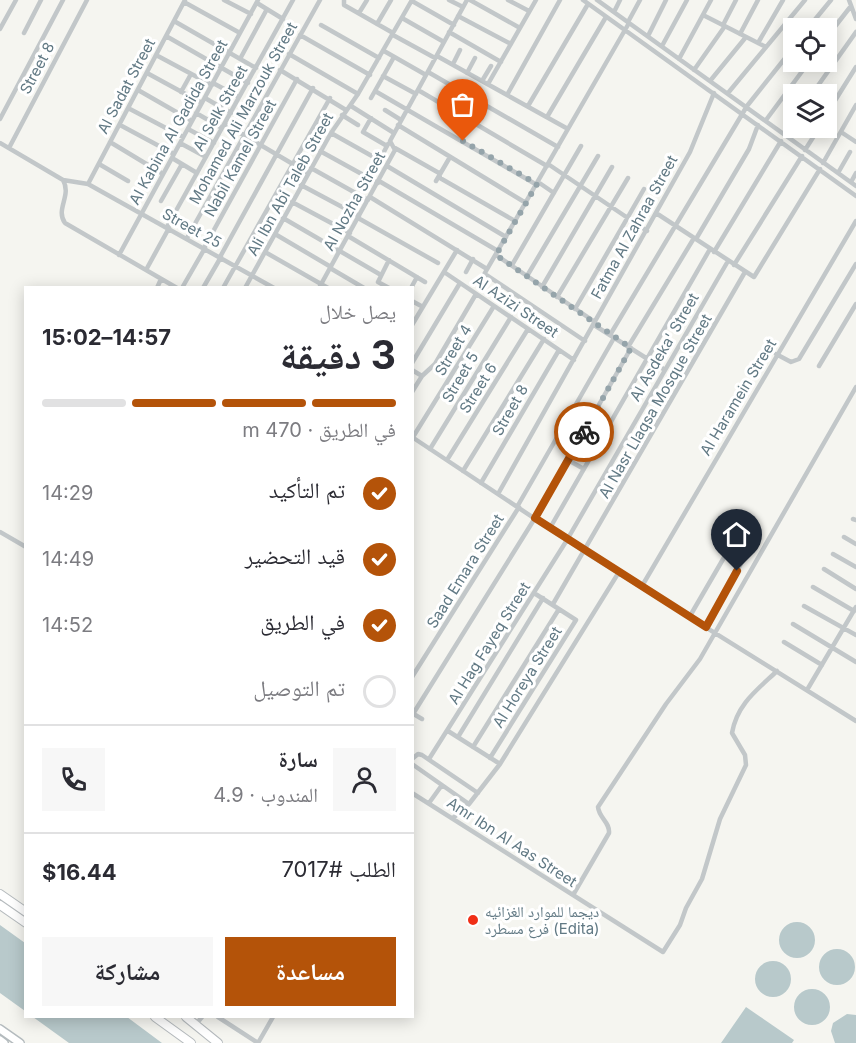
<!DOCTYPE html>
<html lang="ar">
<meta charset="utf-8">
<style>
body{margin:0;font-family:Inter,"Noto Naskh Arabic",sans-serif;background:#f7f7f7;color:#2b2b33;direction:rtl;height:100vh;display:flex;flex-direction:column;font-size:22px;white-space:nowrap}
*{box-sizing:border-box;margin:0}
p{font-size:20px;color:#7c7c81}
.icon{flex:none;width:33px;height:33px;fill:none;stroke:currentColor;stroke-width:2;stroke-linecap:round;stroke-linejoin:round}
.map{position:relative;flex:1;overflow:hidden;direction:ltr}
.sheet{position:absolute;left:24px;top:286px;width:390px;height:732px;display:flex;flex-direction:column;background:#fff;border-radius:0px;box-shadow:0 3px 15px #0003;direction:rtl}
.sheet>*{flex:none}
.buttons{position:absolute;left:783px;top:18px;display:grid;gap:12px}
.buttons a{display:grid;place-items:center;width:54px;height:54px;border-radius:0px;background:#fff;box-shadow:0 3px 15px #0003;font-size:30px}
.pin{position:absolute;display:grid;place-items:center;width:51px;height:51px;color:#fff;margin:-62px -26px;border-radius:50% 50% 50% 0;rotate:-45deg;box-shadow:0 0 6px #0007}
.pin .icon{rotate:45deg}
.courier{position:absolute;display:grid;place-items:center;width:60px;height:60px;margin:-30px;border:4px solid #b45309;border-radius:50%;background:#fff;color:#222;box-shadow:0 2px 8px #0007}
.overview em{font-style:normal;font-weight:700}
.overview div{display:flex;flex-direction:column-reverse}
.overview{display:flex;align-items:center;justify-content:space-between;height:102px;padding:0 18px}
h1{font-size:39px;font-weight:700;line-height:45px}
.bar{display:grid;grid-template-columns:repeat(4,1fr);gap:9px 6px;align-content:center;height:72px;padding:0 18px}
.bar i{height:8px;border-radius:4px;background:#e1e1e2}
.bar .selected{background:#b45309}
.bar p{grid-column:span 4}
.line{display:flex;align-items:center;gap:15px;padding:0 18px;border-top:2px solid #e1e1e2}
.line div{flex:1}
.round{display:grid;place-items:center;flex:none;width:63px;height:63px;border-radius:0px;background:#f7f7f7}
ol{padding:0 18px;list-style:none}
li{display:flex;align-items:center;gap:18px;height:66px}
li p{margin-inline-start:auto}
li .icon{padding:6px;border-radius:50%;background:#b45309;color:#fff;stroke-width:4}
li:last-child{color:#7c7c81}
li i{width:33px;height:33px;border:3px solid #e1e1e2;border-radius:50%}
.action{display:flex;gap:12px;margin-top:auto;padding:12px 18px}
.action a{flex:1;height:69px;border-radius:0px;background:#b45309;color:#fff;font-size:24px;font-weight:700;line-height:69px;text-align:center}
.action a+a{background:#f7f7f7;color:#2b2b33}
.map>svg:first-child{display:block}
.water{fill:#b8c9cb}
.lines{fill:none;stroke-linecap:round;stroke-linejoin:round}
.secondary-casing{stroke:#b4bbbe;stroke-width:10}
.primary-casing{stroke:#b5babd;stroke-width:10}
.minor{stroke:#c2c7c9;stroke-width:4.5}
.secondary{stroke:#fff;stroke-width:7}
.primary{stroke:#fff;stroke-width:8}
.done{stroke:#95a4aa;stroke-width:6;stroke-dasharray:0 10.8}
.route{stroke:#b45309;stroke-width:8}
.poi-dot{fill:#f02f16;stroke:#fff;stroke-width:2}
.labels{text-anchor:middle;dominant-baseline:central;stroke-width:6;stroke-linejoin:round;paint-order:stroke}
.street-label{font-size:15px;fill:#617984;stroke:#fff}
.poi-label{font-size:15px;fill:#617984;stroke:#fff;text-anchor:start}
</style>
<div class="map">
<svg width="856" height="1043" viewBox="0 0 856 1043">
<rect width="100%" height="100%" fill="#f5f5f0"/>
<path class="water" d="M779 940a18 18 0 1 1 36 0a18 18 0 1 1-36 0Z
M0,925L25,943V1011L0,993Z
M819 967a18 18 0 1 1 36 0a18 18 0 1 1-36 0Z
M755 979a18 18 0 1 1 36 0a18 18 0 1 1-36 0Z
M794 1007a18 18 0 1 1 36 0a18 18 0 1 1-36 0Z
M746,1007L794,1040L792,1043H721Z
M847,1014L856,1015V1043H835L831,1031L833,1023Z
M33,1017H127L162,1043H69Z"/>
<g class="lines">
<g class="secondary-casing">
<path id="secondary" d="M0,1029L20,1043
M0,1040L4,1043"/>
</g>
<g class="primary-casing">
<path id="primary" d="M0,894L26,912
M0,905L26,923
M155,1017L191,1043
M186,1017L218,1043"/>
</g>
<path class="minor" d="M224,0L251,14
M344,0V5L393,33
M449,0L463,7
M470,0L520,28
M508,0L529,11
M583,0L856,196
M597,0L856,186
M849,0L856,19
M412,1L454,25
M184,2L240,33
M257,3L283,19
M614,12L620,0
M359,13L367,0
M703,15L766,47
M458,16L511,44
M402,18L444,42
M174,21L256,68
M628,22L640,0
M377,24L391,0
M321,25L379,58
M723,25L736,0
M808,28L831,0
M0,29L16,0
M449,32L501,62
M24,33L41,0
M740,34L758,0
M300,35L370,75
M393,35L435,58
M166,36L248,83
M648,36L666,0
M826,38L851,6
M758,43L783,0
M662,46L687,0
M384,51L426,75
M289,54L358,94
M156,55L212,85
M437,56L568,129
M826,57L834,63
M240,59L267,9
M679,59L711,0
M453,64L460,50
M280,70L346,110
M694,70L725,26
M428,72L558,147
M147,73L202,103
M467,73L475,58
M383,76L416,94
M482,81L491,66
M710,81L746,37
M213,83L239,97
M488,84L536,0
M138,90L192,121
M418,90L547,166
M375,91L537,185
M181,92L191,74
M728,93L805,0
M812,94L856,32
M507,95L560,0
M205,98L231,113
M371,98L394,57
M351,106L394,133
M528,106L588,4
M128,108L183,137
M385,110L401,120
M196,113L222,128
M342,115L358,125
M826,115L856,67
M547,117L606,17
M371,118L363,132L387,146
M0,119L63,0
M766,120L809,62
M225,124L308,173
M120,125L174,154
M398,125L526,203
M188,129L214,143
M841,132L856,142
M331,133L379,160
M784,134L794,120
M110,142L163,174
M0,143L63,180C72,196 55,209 65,223L177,288
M180,143L206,157
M9,148L87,0
M395,148L439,173L440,178L515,221
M805,150L819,128
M320,151L378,183
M172,158L197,173
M823,163L856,105
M99,164L128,181
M548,164L647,231
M377,165L388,144
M387,166L506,237
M311,168L368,200
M838,173L850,152
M63,180L88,184L274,288
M379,181L498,251
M436,181L450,157
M538,182L554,193
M851,182L856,173
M88,184L185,0
M301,185L359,216
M370,197L487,269
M161,201L182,164
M292,202L350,233
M656,213L754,277L820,169
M283,218L381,275
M358,218L438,263
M167,227L293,0
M275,234L331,267
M348,236L425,282
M187,238L320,0
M696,239L749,149L758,125
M204,248L297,79
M265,252L328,288
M714,252L781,141
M119,255L258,0
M496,255L595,322
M220,257L313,88
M512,265L581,146
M734,265L802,156
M330,268L364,288
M146,270L169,228
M444,272L574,360
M466,272L473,259
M485,274L585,341
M527,276L598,156
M482,278L629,23
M542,287L612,167
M157,288L161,279
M182,288L205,248
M203,288L221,257
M223,288L330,98
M245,288L331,133L358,94L412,0
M319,288L395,150L390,141L467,0
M389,288L378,282L389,260
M411,288L417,277
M557,297L628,178
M412,301L423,307
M575,309L644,189
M412,325L457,250
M594,325L665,370
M610,335L747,106L794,47
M628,347L694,238
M776,354L791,362L799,359L856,264
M412,363L460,283
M819,366L856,304
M412,370L422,376
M412,392L422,376L435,364L476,294
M412,437L585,552L856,721
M413,437L494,306
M430,449L511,317
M447,460L528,329
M568,460L584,469
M463,471L544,339
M481,483L559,350
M498,494L690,152L714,93
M517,507L614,338
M853,519L856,520
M550,528L710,249
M0,532L26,547
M844,537L856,544
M833,554L856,567
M824,569L856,589
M642,586L856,221
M813,587L854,611
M553,604L745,272
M804,606L856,635
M690,616L740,530
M793,624L856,662
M706,627L758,533
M784,642L822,665
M412,677L519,507
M807,690L856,607
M412,713L422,719
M413,714L535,518L631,348
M448,731L500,764
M458,737L543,598
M473,747L559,609
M490,758L576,620L534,593
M412,759L418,754L422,755L478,793
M429,759L567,540L728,261
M412,764L469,804
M412,793L663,952L680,925L686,908L702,879L720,819L746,765L745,755L732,733C737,704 757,690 777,671
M429,803L442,785
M453,818L469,804L500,764L619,572
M573,895L609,833C610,822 599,818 598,807L666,704L700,659L856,387
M218,1017L258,1043
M196,1024L202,1017
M258,1043L273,1017"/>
<use href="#secondary" class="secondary"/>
<use href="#primary" class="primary"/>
</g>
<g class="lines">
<path class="done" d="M463,141L537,184L496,255L631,348L584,432"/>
<path class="route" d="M584,432L535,518L706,627L737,571"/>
</g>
<circle class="poi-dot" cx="473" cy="920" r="6"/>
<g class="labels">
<g class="street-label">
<text transform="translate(37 68) rotate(-62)">Street 8</text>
<text transform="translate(126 86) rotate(-62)">Al Sadat Street</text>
<text transform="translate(220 108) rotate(-61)">Al Selk Street</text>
<text transform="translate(243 113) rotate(-61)">Mohamed Ali Marzouk Street</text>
<text transform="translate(178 122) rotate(-61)">Al Kabina Al Gadida Street</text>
<text transform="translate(240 158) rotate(-61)">Nabil Kamel Street</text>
<text transform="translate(290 184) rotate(-61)">Ali Ibn Abi Taleb Street</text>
<text transform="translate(354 201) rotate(-61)">Al Nozha Street</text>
<text transform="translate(634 227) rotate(-61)">Fatma Al Zahraa Street</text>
<text transform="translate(192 228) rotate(29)">Street 25</text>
<text transform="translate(516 306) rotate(34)">Al Azizi Street</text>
<text transform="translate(664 347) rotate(-60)">Al Asdeka' Street</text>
<text transform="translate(453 350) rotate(-59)">Street 4</text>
<text transform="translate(460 377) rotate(-59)">Street 5</text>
<text transform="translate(478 388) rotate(-58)">Street 6</text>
<text transform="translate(738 397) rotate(-59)">Al Haramein Street</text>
<text transform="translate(655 406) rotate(-60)">Al Nasr Llaqsa Mosque Street</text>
<text transform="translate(510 410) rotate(-60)">Street 8</text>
<text transform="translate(465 571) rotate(-58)">Saad Emara Street</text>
<text transform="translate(489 643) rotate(-58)">Al Hag Fayeq Street</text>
<text transform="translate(527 677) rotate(-58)">Al Horeya Street</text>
<text transform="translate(512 842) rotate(33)">Amr Ibn Al Aas Street</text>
</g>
<g class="poi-label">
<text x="485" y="911">ديجما للموارد الغزائيه<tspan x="485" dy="17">فرع مسطرد (Edita)</tspan></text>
</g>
</g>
</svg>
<div class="buttons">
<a><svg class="icon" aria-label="locate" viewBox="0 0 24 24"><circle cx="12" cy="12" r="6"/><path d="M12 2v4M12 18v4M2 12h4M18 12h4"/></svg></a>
<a><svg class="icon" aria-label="layers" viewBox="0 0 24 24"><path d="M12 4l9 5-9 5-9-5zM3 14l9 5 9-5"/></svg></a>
</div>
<div class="pin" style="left:463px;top:141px;background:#ea580c"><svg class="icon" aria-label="bag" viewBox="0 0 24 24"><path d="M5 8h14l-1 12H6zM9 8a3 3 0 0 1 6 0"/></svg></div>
<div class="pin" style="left:737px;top:571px;background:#1f2937"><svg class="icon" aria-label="home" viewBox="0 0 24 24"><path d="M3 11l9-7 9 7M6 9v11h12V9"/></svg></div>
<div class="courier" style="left:584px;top:432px"><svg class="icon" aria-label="bike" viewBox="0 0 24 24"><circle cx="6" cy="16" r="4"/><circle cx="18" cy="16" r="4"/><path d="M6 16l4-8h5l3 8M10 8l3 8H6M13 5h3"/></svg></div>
<section class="sheet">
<div class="overview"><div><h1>3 دقيقة</h1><p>يصل خلال</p></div><em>14:57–15:02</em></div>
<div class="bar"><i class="selected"></i><i class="selected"></i><i class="selected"></i><i></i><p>في الطريق · 470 m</p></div>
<ol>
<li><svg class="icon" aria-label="check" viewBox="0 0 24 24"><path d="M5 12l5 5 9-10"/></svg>تم التأكيد<p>14:29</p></li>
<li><svg class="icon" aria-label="check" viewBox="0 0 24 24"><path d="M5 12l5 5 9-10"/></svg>قيد التحضير<p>14:49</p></li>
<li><svg class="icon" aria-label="check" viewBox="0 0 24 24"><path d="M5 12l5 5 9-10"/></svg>في الطريق<p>14:52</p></li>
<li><i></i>تم التوصيل</li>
</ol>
<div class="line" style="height:108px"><a class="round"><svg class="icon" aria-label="person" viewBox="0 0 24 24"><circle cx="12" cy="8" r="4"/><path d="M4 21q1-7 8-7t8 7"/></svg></a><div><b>سارة</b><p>المندوب · 4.9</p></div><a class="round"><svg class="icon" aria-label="phone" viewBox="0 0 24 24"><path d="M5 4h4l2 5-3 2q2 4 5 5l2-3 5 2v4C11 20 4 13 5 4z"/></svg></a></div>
<div class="line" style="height:78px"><div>الطلب #7017</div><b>$16.44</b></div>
<div class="action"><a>مساعدة</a><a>مشاركة</a></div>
</section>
</div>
